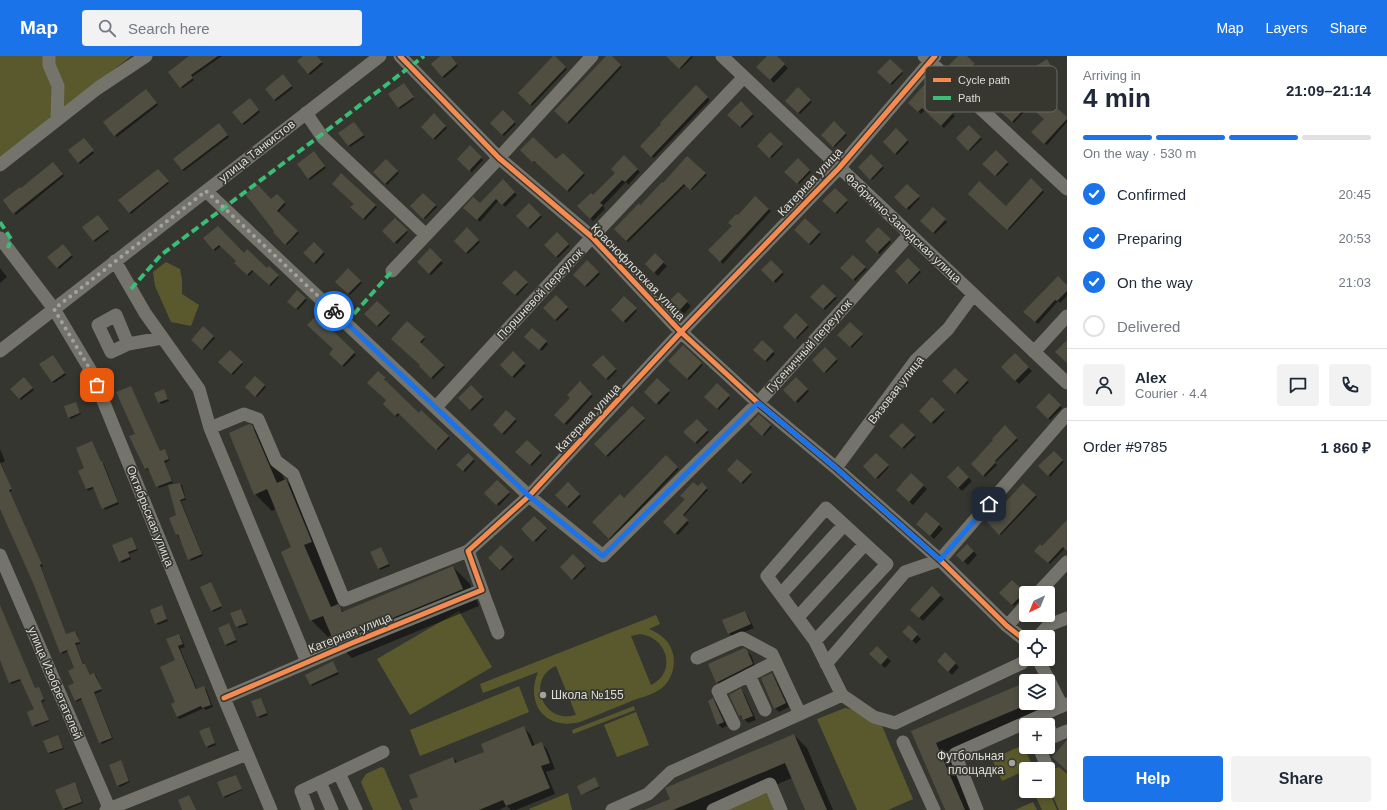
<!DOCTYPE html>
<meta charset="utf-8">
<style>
body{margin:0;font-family:Helvetica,sans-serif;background:#f2f2f3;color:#1f2937;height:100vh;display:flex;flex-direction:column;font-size:15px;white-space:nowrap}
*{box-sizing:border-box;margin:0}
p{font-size:13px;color:#747a83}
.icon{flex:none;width:22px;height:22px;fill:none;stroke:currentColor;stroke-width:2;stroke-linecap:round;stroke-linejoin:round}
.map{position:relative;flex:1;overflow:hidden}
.details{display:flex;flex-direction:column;background:#fff;width:320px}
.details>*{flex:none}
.needle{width:26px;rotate:223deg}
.tools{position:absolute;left:1019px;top:530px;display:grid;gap:8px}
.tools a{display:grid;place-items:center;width:36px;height:36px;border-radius:4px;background:#fff;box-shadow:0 2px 6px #0003;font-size:20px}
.pin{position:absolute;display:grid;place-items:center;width:34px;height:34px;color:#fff;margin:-17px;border-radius:8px;box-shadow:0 2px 6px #0006}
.courier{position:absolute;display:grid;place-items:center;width:40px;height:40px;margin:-20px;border:3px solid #1a73e8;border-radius:50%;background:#fff;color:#222;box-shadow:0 1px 5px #0007}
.head em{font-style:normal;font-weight:700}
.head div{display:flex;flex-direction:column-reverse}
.head{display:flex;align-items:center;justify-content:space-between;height:68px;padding:0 16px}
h1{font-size:26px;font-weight:700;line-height:30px}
.bar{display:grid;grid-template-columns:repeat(4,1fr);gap:6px 4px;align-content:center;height:48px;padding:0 16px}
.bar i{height:5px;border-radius:3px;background:#e0e1e3}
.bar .selected{background:#1a73e8}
.bar p{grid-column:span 4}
.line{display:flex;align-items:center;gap:10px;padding:0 16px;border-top:1px solid #e0e1e3}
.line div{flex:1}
.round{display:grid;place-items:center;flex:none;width:42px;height:42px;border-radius:4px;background:#f2f2f3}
ol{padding:0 16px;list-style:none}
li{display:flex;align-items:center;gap:12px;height:44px}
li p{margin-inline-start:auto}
li .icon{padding:4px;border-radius:50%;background:#1a73e8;color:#fff;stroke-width:4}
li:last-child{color:#747a83}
li i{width:22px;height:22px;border:2px solid #e0e1e3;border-radius:50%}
.button{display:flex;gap:8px;margin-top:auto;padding:8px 16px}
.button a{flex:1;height:46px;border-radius:4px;background:#1a73e8;color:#fff;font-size:16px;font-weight:700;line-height:46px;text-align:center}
.button a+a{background:#f2f2f3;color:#1f2937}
header{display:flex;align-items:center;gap:24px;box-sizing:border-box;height:56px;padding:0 20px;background:#1a73e8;color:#fff}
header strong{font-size:19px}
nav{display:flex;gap:22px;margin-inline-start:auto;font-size:14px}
.search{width:280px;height:36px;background:#f2f2f3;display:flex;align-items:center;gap:10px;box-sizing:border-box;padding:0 14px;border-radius:4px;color:#747a83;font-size:15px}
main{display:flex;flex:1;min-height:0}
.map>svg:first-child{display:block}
.green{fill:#5a592d;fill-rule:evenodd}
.shadow{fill:#0007}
.building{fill:#4f4e41}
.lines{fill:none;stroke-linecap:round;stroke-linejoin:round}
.minor{stroke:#74746c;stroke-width:13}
.quiet{stroke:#3abd76;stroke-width:4;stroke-dasharray:8 4;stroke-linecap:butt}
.cycleway-casing{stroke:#373730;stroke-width:8}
.cycleway{stroke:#f68b52;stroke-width:5}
.done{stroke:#a3a39e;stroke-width:4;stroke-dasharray:0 7.2}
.route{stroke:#1a73e8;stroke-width:5}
.poi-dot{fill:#a3a39e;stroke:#373730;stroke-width:1.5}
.labels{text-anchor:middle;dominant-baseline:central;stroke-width:3.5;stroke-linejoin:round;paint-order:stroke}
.street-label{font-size:12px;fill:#ddddd9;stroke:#373730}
.poi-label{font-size:12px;fill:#ddddd9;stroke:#373730;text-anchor:start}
.key{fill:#373730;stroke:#696963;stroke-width:1}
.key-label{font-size:11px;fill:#ddddd9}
</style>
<header>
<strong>Map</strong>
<div class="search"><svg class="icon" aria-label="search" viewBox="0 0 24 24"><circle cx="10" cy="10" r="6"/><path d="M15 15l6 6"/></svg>Search here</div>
<nav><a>Map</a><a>Layers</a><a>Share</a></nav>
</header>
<main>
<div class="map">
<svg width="1067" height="754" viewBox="0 0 1067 754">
<rect width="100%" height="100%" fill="#363631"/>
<path class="green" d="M0,0H131L0,104Z
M166,206L180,213L182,224V238L199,249L191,270L171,266L155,230L153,216Z
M459,555L492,611L410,659L377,603Z
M656,559L660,568L649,573C661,578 670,585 673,598C676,611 671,624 662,632C654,638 643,641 634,644C616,651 598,659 580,666C545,675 525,647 538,616L483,637L480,628ZM640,578C668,581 677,617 651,629L631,580ZM556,610L576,659C542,669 526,622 556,610Z
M519,630L529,656L420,700L410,674Z
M634,650L635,654L573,678L572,674Z
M845,652L877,658L913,743L888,754H857L817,663Z
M636,656L649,689L617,701L604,669Z
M1023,689L1033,711L1026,713V714L1002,725L992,703Z
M381,711L384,712L402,754H373L361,726L366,718Z
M1059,711L1067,718V754H1059L1048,729V715Z
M1048,733L1057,754H1042L1033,735H1048Z
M768,734L777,754H722Z
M568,737L572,754H530L529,753Z
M1033,746L1037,754H1015Z"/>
<path class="shadow" d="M190,0H222L192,21L194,24L183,32L181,31Z
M305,0H317L323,8L310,19L308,17Z
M442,0H450L458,10L444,22L433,8Z
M554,0L567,13L532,50L519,37Z
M607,0H610L622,11L569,68L556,55Z
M668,0H691L693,1L681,13Z
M768,0H775L788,12L774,27L758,11Z
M960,0H966L976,10L964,22L951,9Z
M890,4L903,17L892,29L879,16Z
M1048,6L1056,18L1041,28L1040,26Z
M283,19L293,32L276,45L266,33Z
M925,29L937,41L936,42L955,60L944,72L925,54L921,58L909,47Z
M405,30L414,43L400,53L398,51Z
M696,30L710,44L654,102L641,90Z
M798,33L812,46L800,58L787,45Z
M148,36L158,49L117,81L105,67Z
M1006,37L1025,55L1014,67L995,49Z
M251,45L260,56L244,69L242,67Z
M741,47L754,60L742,72L729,59Z
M503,55L516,68L504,80L491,67Z
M434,59L447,72L435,84L422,71Z
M1067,62V66L1047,89L1033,76Z
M834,66L847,79L835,91L822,78Z
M356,69L365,81L350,91L340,77Z
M220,70L229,81L184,115L182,114Z
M969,70L982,83L970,95L957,82Z
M896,74L909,86L897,99L884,86Z
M770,78L783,90L772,102L758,90Z
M85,85L94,97L80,108L78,106Z
M470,91L483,104L472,116L458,103Z
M521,94L556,105L563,98L585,119L569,136L536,106L535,107Z
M996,96L1009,108L997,120L984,108Z
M316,98L326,112L310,124L309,122Z
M871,99L884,112L872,124L859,111Z
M624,100L640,116L628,129L626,126L603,150L605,153L593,165L579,150L593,141L616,117Z
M687,101L707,119L692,134L686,129L628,186L615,173L662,127L663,128Z
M386,104L399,117L387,129L374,116Z
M798,104L811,116L799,128L786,116Z
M53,108L64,120L16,159L4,144L22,134Z
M158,114L169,127L131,158L120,144Z
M341,118L377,151L365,164L352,151L355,148Z
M1031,124L1044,136L1009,174L969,138L1006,151Z
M503,125L517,139L505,151L499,144L480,166L467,154L480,148Z
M907,129L920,142L909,154L895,141Z
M835,133L848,146L837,158L824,145Z
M423,138L437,151L425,163L412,150Z
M277,140L286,148L278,157L299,177L287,189L274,176L276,175L271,145Z
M755,141L771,155L723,208L709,194L733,170Z
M529,148L542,161L530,173L517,160Z
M933,153L947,166L935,178L922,165Z
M99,162L109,175L95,186L94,184Z
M395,163L408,176L397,188L383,175Z
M806,163L821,178L811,189L795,174Z
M467,173L480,186L468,198L455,185Z
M878,173L891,186L880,198L866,185Z
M557,177L570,190L558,202L545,189Z
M205,182L244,198L267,214L269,211L279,221L271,230L254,214L249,220L236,207L237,205L221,190L215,195Z
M314,187L325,198L316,208L304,197Z
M63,190L73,201L59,213L49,201Z
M430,194L443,207L431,219L418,206Z
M655,199L667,210L658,220L646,208Z
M854,200L867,213L855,225L842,212Z
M908,203L921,216L909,228L896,215Z
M771,205L784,218L776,227L762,214Z
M587,206L600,218L587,231L574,219Z
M0,212L7,221L0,227Z
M348,214L362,227L350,239L337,226Z
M515,215L528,228L517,240L504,227Z
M823,229L837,242L825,254L812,241Z
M1067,230V240L1060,247L1058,245L1038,268L1027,259Z
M297,236L307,244L298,254L288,245Z
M678,237L691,250L684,258L670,245Z
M556,240L569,253L557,265L544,252Z
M624,242L637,255L626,267L613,254Z
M377,246L390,259L379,271L366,258Z
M318,259L333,274L332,275L356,299L344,311L331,298L335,294Z
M796,259L809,271L797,283L784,271Z
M408,267L425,283L421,288L445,311L433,323L420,310L422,309Z
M850,267L863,280L852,292L839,279Z
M203,271L215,282L204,294L193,283Z
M532,273L548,288L542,295L525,281Z
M762,286L775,298L767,306L754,294Z
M683,290L703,309L689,324L670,305Z
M825,292L838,305L826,317L813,304Z
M230,295L243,308L233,319L219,306Z
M513,297L526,310L514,322L501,309Z
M1015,298L1032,315L1019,328L1002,311Z
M603,300L617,315L608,324L594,309Z
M54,302L66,319L54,327L52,326Z
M955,313L969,326L957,338L944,325Z
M378,316L386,324L385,325L419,358L421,356L450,382L438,394L400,358L397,361L384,348L388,344Z
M255,321L266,331L257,341L246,331Z
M24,322L34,334L21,344L12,333Z
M796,322L809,335L798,347L784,334Z
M657,324L670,337L659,349L645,336Z
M580,327L593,340L567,369L556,359L571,342Z
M717,329L730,342L719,354L705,341Z
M471,330L484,343L472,355L459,342Z
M131,331L160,396L165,394L170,404L165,407L173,427L159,432L150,413L147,414L146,413L136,378Z
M164,334L169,345L161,348L159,346Z
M1049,339L1062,352L1050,364L1037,351Z
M932,343L945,356L934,368L920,355Z
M75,347L81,358L71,363L69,361Z
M632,351L645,364L608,401L595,388Z
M506,356L517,365L504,379L494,369Z
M759,359L772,371L764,380L751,368Z
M697,364L709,376L697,388L685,376Z
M902,368L916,381L904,393L891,380Z
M251,370L269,387L285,425L286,424L303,441L328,503L321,506L340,552L344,556L453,511L470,528L479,550L352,602L335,586L332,579L328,581L311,564L293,492L276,453L272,455L255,438Z
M1005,371L1018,384L995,407L997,409L985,421L972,408Z
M527,385L542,399L532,410L517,396Z
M92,386L101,407L104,408L119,448L105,454L94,432L88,435L87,433L80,415L85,413Z
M0,393L5,405L1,407L12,435L9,436L43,510L41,511L66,579L75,576L77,577L80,588L76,589L84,609L86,610L90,619L94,618L96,619L102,635L95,638L113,683L102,688L82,643L77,646L75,644V613L68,595L63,598L61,596L35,528L0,451Z
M1054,396L1064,406L1050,421L1040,410Z
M468,398L475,405L465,416L458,409Z
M876,398L889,411L878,423L864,410Z
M666,400L679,413L611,484L593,466L624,444Z
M737,404L752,418L743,428L728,414Z
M958,411L972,425L962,435L948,421Z
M911,419L927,433L913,449L901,438Z
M497,425L510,438L499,450L485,437Z
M568,427L581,440L569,452L556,439Z
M180,428L182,429L186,444L181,445L203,500L191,505L177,478Z
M702,428L708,434L683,461L689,467L678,479L664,466Z
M1024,428L1037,441L1001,479L988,466Z
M926,457L943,473L934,483L921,471Z
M534,461L547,474L536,486L523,473Z
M1067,470V492H1065L1050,508L1035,495L1042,491Z
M133,484L138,494L129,498L131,503L122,507L120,505Z
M967,489L977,499L968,509L957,499Z
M501,490L514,503L502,515L489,502Z
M381,493L390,510L380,514L379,512Z
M573,499L586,512L574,524L561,511Z
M1013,525L1026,538L1014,550L1001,537Z
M212,529L222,552L213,556L212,554Z
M932,532L944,543L923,565L911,554Z
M162,550L168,565L158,569L156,567Z
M241,554L248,569L239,572L231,558Z
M2,555L35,633L40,634L45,645L42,646L49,665L35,671L28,657L35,654L22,624L12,628L10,627L0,602V556Z
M745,556L748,560L754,572L732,581L729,577Z
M229,569L237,586L227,590L226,588Z
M909,571L921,583L916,588L903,576Z
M179,579L181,581L185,591L180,593L197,633L203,631L206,633L213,651L206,654L204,652L180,663L177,661L176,605Z
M877,591L891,605L885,612L871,598Z
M747,595L751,599L756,612L721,630L717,626Z
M945,598L959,611L952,619L938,605Z
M333,607L339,618L312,630L311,628Z
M772,618L775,622L789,651L779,656L775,652Z
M1037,622L1040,625H1030Z
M1026,627V647H1048V633L1054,639L1062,658L953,704L974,754H945L912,675Z
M741,634L744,637L756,664L748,667L740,659Z
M261,643L268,659L260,662L258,660Z
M712,644L716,647L727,670L722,672L718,668Z
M208,672L216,689L208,692L207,690Z
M524,672L530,678L535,690L541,687L547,693L555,713L546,716L555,738L516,754H511L507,750L499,754H414L419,741L453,702L458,707L485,696Z
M794,679L807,692L833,754H806L792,722L716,754H646L671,744Z
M58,680L64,693L50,698L49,697Z
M121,706L130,726L120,731L118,729Z
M235,720L242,734L225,742L224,740Z
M76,729L83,747L65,754L64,752Z
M600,731V732L582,739Z"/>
<path class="building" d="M189,0H218L191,19L193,22L180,32L168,16Z
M303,0H317L322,6L308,18L297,5Z
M440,0H451L457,8L442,21L431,8Z
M553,0H555L566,11L530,49L518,37Z
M606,0H612L621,9L567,67L554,55Z
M666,0H691L679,13Z
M767,0H777L785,8L770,24L756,11Z
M958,0H967L975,8L962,21L949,9Z
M890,3L903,15L890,28L877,16Z
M1047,3L1055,17L1039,27L1030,14Z
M283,18L292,30L274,44L265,33Z
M404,27L414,41L398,52L388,38Z
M925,28L935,37L934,39L953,57L941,70L922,52L918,56L908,47Z
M696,29L708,41L651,101L640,90L661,68L660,67Z
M798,31L811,44L798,57L785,45Z
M146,33L157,47L114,80L103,66Z
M1006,35L1024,53L1012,66L993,49Z
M1042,38L1067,61V63L1044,88L1031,76L1044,63L1030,51Z
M250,42L259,54L242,68L232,56Z
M741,45L753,58L740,71L727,59Z
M503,54L515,66L502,79L490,67Z
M434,57L446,70L433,83L421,71Z
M834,65L846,77L833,91L821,79Z
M354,66L364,79L348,90L338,77Z
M219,67L228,79L182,114L173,103Z
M969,69L981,81L968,95L956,82Z
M896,72L908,84L895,98L883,86Z
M770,76L783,88L769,102L757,90Z
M533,81L556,103L563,97L584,117L567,135L534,105L532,106L520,94Z
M84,82L94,94L78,107L68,94Z
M470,89L482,101L469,115L457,103Z
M996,94L1008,106L995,120L982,108Z
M314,95L325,110L308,123L297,108Z
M871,98L883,110L870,124L858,111Z
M624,99L638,113L625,126L622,124L600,147L603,149L590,163L577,150L591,137L593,139L615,117L611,113Z
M687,100L706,117L690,134L684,128L626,185L614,173L639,147L640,149L662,126L663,127Z
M798,102L810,114L797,128L784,116Z
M386,103L398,115L385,128L373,116Z
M53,106L63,118L13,158L3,144L20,131L21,132Z
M158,113L169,125L129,157L118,144Z
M341,117L376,149L363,163L350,151L354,148L332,128Z
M1031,122L1043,134L1007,174L968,138L979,125L1006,150Z
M503,123L515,136L502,149L496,143L477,164L463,152L473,141L480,147Z
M907,128L920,140L906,153L894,141Z
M258,129L271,143L277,138L285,146L277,155L298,175L285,189L273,176L274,175L245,138Z
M835,132L848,144L835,157L822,145Z
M423,137L436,149L423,163L410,150Z
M755,140L769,153L720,206L708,194L732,170L728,167L736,158L738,159Z
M529,147L541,159L528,172L516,160Z
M933,151L946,163L933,177L920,165Z
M98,159L109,173L93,185L82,171Z
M395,162L408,174L394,187L382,175Z
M805,162L820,176L809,188L794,174Z
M218,170L244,197L247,193L267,212L269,210L279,219L269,229L252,214L247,219L234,207L236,205L219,189L213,194L203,182Z
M467,171L479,184L466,197L454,185Z
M878,171L891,183L877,197L865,185Z
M557,176L569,188L556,201L544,189Z
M314,186L324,196L314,207L303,197Z
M63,188L72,199L57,212L47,201Z
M430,192L442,204L429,218L417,206Z
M655,197L664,206L654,217L645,208Z
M853,199L866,211L853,224L840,212Z
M908,202L920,214L907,228L895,215Z
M587,204L599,216L585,230L573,219Z
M771,204L783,216L773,226L761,214Z
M348,212L361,225L348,238L335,226Z
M515,214L528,226L515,239L502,227Z
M1058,220L1067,229V235L1057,245L1055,244L1035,266L1023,256Z
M823,228L836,240L823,253L810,241Z
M297,234L306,242L296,253L287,246Z
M678,236L688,245L679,255L669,245Z
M556,239L568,251L555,264L543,252Z
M624,240L637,252L623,266L611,254Z
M377,245L390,257L377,270L364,258Z
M796,257L808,269L795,283L783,271Z
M318,258L332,271L331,273L355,296L342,310L329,298L333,293L307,269Z
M407,265L425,281L420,286L444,309L431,322L419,310L420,309L391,283Z
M850,266L863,278L850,291L837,279Z
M203,270L214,280L202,294L191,284Z
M532,272L547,285L539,294L524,281Z
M762,284L774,295L765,305L753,294Z
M1067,284V307L1055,296Z
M683,289L702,307L687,323L668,305Z
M825,291L837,303L824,317L812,304Z
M230,294L243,306L231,318L218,306Z
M513,295L525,307L512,321L500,309Z
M1015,297L1029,311L1015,325L1001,311Z
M53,299L65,317L52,326L39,308Z
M603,299L616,313L606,323L592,309Z
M955,312L968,324L955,338L942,325Z
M378,315L386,322L384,323L419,357L421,354L449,380L436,394L398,357L395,360L383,348L386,344L367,327Z
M255,320L265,329L255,341L245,331Z
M24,321L33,332L19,343L10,333Z
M796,321L808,333L795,346L783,334Z
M657,322L670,334L656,348L644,336Z
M580,325L592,338L564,368L554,359L570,342L567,339Z
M717,327L730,339L717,353L704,341Z
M471,329L483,341L470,354L458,342Z
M131,330L160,395L165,393L169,403L164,405L172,425L156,431L148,412L145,413L129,380L135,378L116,336Z
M164,333L168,343L158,347L154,337Z
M1049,337L1061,349L1048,363L1036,351Z
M932,341L945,354L931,367L919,355Z
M76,346L80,357L68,362L64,350Z
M632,350L645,362L606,400L594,388Z
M506,354L516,363L502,378L493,369Z
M759,358L771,369L762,380L749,368Z
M697,363L708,374L695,387L683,376Z
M902,367L915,379L902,392L889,380Z
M249,368L252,369L277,427L286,423L312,486L304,489L331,551L338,548L340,551L342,556L453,510L463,533L334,586L323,560L310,565L281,496L291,491L267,433L254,439L229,377Z
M1005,369L1017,382L995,405L996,406L983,420L971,408L993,384L992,383Z
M527,384L541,397L530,409L515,396Z
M92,385L101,406L102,405L118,446L102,453L93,431L86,433L78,415L84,412L76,392Z
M1054,395L1063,404L1048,420L1038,410Z
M468,397L474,403L463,415L456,409Z
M876,397L889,409L875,423L863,410Z
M666,399L678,411L609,483L592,466L620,438L624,442Z
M737,403L752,416L741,427L727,414Z
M0,406L12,433L9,434L42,508L40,509L66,578L75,575L80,586L75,587L83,608H85L90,619L94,617L102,633L94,636L112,682L99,687L81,642L75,645L68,630L74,627L68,615L74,612L67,594L60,597L34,529L0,453Z
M958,410L969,421L958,432L947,421Z
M911,417L924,429L909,446L896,434Z
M497,424L510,436L496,449L484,437Z
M568,426L580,438L567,451L555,439Z
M693,426L698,430L702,426L707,432L683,459L688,464L675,478L663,466L685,443L680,440Z
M180,427L185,442L180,444L202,498L188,504L178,478L176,479L169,462L176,459L168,429Z
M1023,427L1036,439L999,479L987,466Z
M926,456L940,468L930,480L916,468Z
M534,460L547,472L533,486L521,473Z
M1067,464V495L1063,491L1048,507L1034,495L1040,488L1042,490Z
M132,481L137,493L128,496L130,501L119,506L112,489Z
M967,488L974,495L963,506L956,499Z
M501,489L513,501L500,514L488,502Z
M381,491L389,508L378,513L370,496Z
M573,498L585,510L572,524L560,511Z
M1012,524L1025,536L1012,549L999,537Z
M211,526L222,550L211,555L200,531Z
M932,530L941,539L919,562L910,554Z
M0,549L35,632L39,631L44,643L41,645L49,664L32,670L27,656L34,653L20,623L9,627L0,604Z
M162,549L167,563L155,568L150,554Z
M241,553L247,567L236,571L230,557Z
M745,555L751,568L728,578L722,564Z
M229,567L236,584L225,589L218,572Z
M909,569L918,578L912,585L902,576Z
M179,578L183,588L178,590L196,633L204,630L211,649L202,652L201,650L177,661L171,648L175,646L160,611L175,604L166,583Z
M877,590L888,601L881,609L869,598Z
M744,592L747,594L753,608L716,627L708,608Z
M945,596L956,607L948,616L937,605Z
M333,605L338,616L310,629L305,619Z
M772,617L786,647L774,653L761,622Z
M1026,626V649L936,687L965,754H945L911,675Z
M741,632L753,660L743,664L741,659L739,660L729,639Z
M261,642L267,657L257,661L251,645Z
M713,642L724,666L717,669L708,645Z
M524,670L532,690L542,686L550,707L541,710L550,732L506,750L503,744L479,754H413L409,744L418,741L409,719L453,701L455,707L484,696L481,688Z
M209,671L215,687L206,691L199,675Z
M794,678L827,754H805L785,707L673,754H644L670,743L665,732Z
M58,679L63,692L48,697L43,685Z
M1067,684V715L1052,701Z
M121,704L129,725L117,730L109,709Z
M236,719L242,733L223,741L217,726Z
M595,721L599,730L581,739L577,730Z
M75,726L82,746L63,753L55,734Z
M189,739L196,754H182L178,744Z"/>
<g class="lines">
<path class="minor" d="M49,0V9L58,30L57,64
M400,0L499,102L592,181L681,276L758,347L836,412L940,504L1007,570L1026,585
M722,0L1067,327
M924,0L1067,133
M306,57L323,82L426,179
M0,109L98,32L146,0
M206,135L529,440L603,500L758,347L909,179
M0,182L54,253L91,315L224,642L271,754
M115,205L145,257L199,333L210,372L307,606
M392,215L499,102L592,0
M128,288L111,296L98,269L116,259L128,288L162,282
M0,295L380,0
M1034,296L1067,260
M436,351L592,181L743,22
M210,372L244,358L258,363L276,405L293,418L344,544L468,495L529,440L681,276L839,112L935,0
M836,412L915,305L948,273L973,239
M0,499L110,754
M482,534L498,577
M1038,537L1067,506
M781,538L844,469
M798,561L865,488
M1007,570L1026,549
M1038,581L1049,569L1067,562
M815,585L887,508L826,452L767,520L815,585L842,639
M697,602L742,582L772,598L800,658
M1038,603L1062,650
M826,608L905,516L940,504L1067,358
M749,619L765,654
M224,642L352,587L482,534L468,495
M1043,658L1053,681L1067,675
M734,668L718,635L775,606
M903,686L934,754
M1039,691L1048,713
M320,726L332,754
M106,754L247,698
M308,754L301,735L339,717
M356,754L339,717L383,696
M612,754L648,738L671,716L842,639L874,661L895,667L1022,607L1026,603
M713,754L770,728L781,754
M977,754L955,698L1067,648"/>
<path class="quiet" d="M0,166L11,183L8,192
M131,233L161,199L321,79L424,0
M346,267L392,215"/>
<g class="cycleway-casing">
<path id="cycleway" d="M400,0L499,102L592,181L681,276L758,347L836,412L940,504L1007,570L1026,585
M224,642L352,587L482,534L468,495L529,440L681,276L839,112L935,0"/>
</g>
<use href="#cycleway" class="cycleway"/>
</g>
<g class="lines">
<path class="done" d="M97,329L91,315L54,253L206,135L334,255"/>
<path class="route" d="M334,255L529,440L603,500L758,347L836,412L940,504L989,448"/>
</g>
<g class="poi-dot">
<circle cx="543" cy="639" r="4"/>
<circle cx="1012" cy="707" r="4"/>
</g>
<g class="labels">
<g class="street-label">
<text transform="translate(257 95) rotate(-38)">улица Танкистов</text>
<text transform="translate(810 126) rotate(-47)">Катерная улица</text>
<text transform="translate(903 172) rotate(43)">Фабрично-Заводская улица</text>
<text transform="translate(638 216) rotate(46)">Краснофлотская улица</text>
<text transform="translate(540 238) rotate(-47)">Поршневой переулок</text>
<text transform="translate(809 290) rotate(-48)">Гусеничный переулок</text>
<text transform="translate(896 334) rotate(-52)">Вязовая улица</text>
<text transform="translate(588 362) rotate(-47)">Катерная улица</text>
<text transform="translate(150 460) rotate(68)">Октябрьская улица</text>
<text transform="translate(350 577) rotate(-22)">Катерная улица</text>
<text transform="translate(55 627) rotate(67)">улица Изобретателей</text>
</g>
<g class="poi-label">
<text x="551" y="639">Школа №155</text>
<text x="1004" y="700" text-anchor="end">Футбольная<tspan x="1004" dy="14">площадка</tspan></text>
</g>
</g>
<rect x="925" y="10" width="132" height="46" rx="6" class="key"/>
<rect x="933" y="22" width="18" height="4" fill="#f68b52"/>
<rect x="933" y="40" width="18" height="4" fill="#3abd76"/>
<g class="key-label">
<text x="958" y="28">Cycle path</text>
<text x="958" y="46">Path</text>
</g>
</svg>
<div class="tools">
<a><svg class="needle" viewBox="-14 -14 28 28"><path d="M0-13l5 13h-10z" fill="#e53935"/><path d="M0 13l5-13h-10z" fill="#747a83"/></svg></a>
<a><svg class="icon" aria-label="locate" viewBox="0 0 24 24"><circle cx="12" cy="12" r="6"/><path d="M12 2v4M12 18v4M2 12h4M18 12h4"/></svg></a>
<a><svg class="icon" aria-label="layers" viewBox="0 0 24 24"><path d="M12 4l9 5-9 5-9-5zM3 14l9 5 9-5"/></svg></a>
<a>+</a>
<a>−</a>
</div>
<div class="pin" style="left:97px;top:329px;background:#ea580c"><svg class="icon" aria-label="bag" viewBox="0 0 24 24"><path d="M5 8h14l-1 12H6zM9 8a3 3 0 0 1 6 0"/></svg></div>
<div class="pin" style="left:989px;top:448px;background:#1f2937"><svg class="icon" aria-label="home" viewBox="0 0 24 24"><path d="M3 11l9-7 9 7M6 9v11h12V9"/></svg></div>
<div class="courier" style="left:334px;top:255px"><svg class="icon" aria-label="bike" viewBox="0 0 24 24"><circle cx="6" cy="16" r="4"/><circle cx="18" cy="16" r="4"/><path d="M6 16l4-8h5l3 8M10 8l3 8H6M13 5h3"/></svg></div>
</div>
<section class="details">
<div class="head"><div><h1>4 min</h1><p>Arriving in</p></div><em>21:09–21:14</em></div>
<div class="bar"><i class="selected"></i><i class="selected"></i><i class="selected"></i><i></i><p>On the way · 530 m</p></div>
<ol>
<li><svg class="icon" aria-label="check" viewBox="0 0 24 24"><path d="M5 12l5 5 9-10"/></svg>Confirmed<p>20:45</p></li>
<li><svg class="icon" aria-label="check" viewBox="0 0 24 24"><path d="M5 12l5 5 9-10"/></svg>Preparing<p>20:53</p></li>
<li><svg class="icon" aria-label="check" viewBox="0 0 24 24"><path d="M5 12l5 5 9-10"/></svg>On the way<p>21:03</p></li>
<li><i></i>Delivered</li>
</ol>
<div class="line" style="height:72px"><a class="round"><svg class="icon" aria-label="person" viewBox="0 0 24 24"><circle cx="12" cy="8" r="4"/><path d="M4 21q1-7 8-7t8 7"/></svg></a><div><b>Alex</b><p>Courier · 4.4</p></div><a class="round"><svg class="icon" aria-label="chat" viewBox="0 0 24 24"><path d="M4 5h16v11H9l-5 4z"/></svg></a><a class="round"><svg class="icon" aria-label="phone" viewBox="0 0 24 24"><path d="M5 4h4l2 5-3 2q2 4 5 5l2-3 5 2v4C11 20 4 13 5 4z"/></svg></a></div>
<div class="line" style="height:52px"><div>Order #9785</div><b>1 860 ₽</b></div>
<div class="button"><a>Help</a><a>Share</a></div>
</section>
</main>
